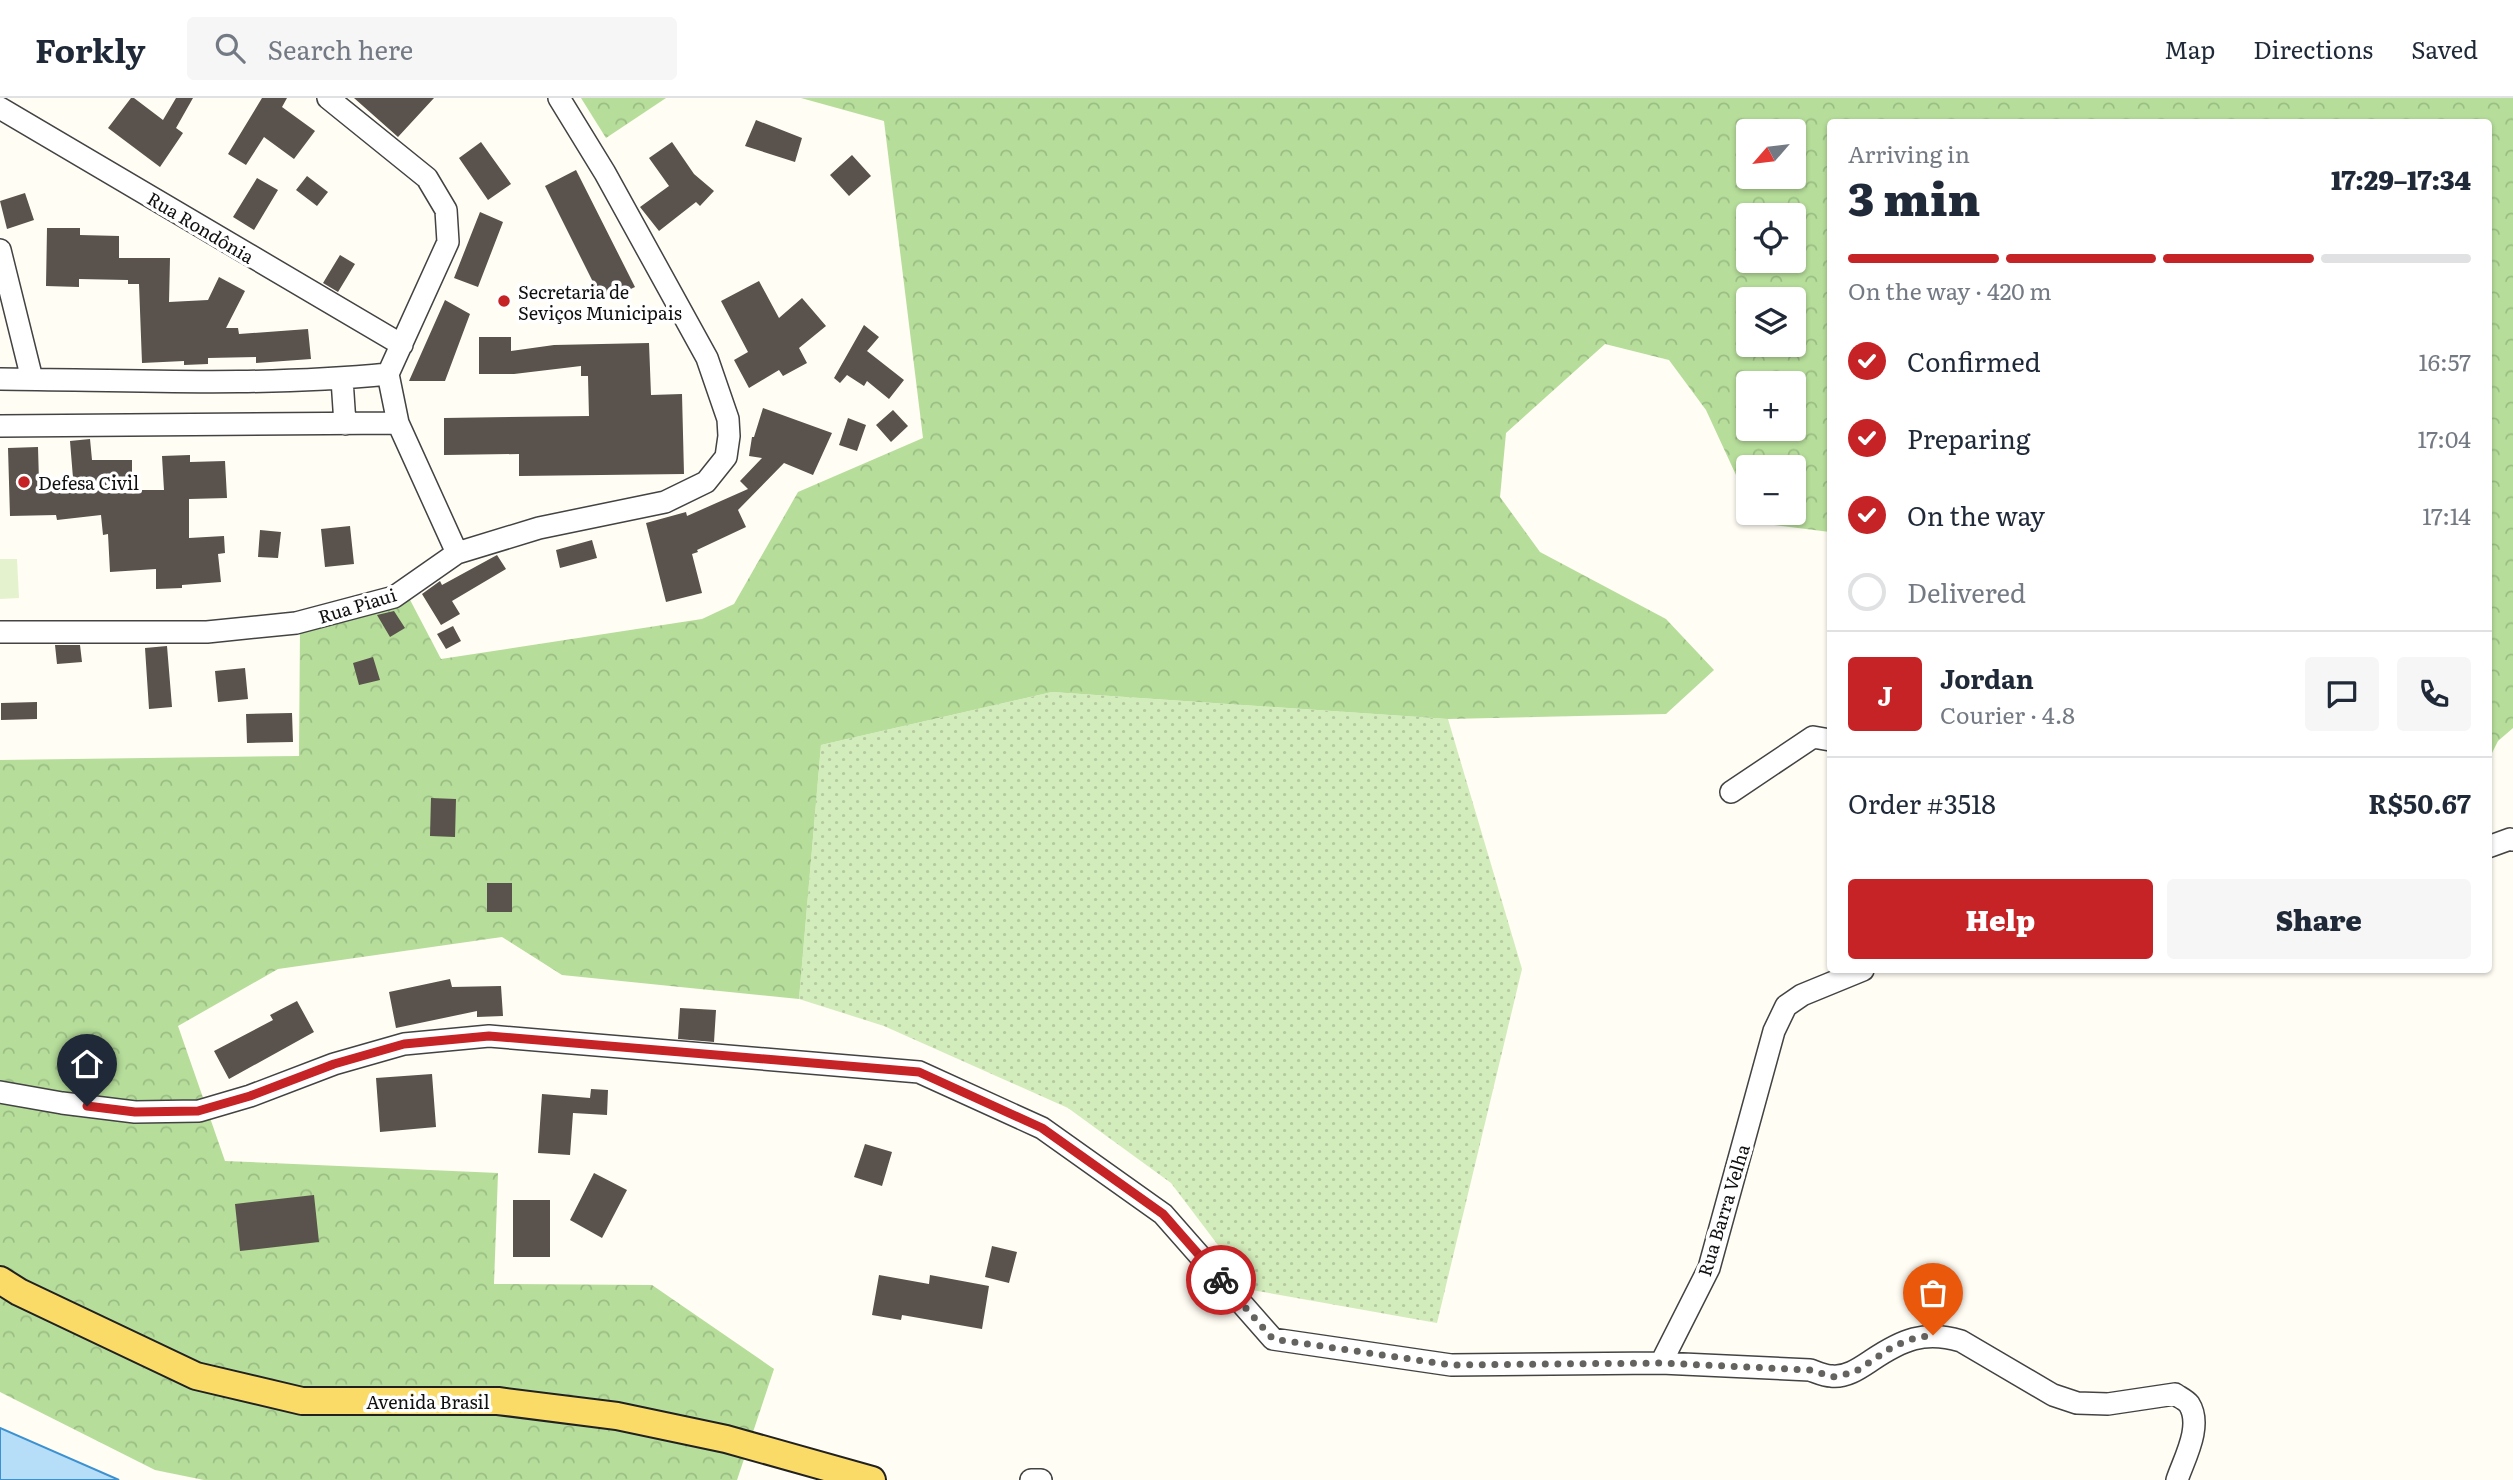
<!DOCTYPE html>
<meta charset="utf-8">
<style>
body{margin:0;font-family:Literata,serif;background:#f6f6f7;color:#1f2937;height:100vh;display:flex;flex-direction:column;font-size:26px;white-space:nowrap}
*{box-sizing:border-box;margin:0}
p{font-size:23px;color:#747a83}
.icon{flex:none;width:38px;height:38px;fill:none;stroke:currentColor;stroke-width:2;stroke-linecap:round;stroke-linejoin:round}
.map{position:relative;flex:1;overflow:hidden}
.panel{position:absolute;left:1827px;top:21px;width:665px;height:854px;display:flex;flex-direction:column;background:#fff;border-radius:7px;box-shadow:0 2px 5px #0004}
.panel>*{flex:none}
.needle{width:46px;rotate:242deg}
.controls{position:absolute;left:1736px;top:21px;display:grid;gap:14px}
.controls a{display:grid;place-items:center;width:70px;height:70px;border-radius:7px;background:#fff;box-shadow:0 2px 5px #0004;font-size:35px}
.pin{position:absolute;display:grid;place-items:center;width:60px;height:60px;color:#fff;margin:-72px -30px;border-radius:50% 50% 50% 0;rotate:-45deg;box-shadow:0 0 7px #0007}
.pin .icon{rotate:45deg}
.courier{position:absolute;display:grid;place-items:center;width:70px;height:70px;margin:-35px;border:5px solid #c62326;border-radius:50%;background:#fff;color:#222;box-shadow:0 2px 9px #0007}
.headline em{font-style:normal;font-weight:800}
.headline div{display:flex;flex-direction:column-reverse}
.headline{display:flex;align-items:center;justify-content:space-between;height:119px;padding:0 21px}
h1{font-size:46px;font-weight:800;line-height:52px}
.bar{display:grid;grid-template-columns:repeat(4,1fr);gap:10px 7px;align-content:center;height:84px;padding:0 21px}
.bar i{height:9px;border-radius:5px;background:#e0e1e3}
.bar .current{background:#c62326}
.bar p{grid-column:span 4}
.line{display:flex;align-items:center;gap:18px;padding:0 21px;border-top:2px solid #e0e1e3}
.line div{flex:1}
.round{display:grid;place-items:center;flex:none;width:74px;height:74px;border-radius:7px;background:#f6f6f7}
ol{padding:0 21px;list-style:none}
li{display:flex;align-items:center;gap:21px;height:77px}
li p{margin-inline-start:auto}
li .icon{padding:7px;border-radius:50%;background:#c62326;color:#fff;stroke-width:4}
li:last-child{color:#747a83}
li i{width:38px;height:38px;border:4px solid #e0e1e3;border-radius:50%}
.primary-button{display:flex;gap:14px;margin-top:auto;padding:14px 21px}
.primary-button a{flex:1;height:80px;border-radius:7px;background:#c62326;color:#fff;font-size:28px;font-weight:800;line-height:80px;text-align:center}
.primary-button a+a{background:#f6f6f7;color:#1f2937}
header{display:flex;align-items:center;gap:42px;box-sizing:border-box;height:98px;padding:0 35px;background:#fff;border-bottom:2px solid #e0e1e3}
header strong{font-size:33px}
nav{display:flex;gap:38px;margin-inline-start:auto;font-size:24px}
.search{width:490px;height:63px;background:#f6f6f7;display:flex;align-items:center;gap:18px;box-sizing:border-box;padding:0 24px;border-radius:7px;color:#747a83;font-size:26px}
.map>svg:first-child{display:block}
.grass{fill:url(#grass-dots)}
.forest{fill:url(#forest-crowns);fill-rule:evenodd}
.pitch{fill:#e5f2ce}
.water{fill:#b7def8;stroke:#3c91d1;stroke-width:2}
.building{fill:#5a524c}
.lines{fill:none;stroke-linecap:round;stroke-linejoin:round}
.minor-casing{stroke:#434343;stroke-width:24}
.major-casing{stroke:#212121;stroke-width:30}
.minor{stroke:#fff;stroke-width:21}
.major{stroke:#fbdb68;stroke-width:26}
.done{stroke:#646360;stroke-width:7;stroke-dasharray:0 12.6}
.route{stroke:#c62326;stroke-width:9}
.poi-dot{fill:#c62326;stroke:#fff;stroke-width:2.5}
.labels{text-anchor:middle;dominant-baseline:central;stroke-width:7;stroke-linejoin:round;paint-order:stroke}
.street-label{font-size:18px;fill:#101010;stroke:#fff}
.poi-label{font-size:18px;fill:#101010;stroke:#fff;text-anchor:start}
</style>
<header>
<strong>Forkly</strong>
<div class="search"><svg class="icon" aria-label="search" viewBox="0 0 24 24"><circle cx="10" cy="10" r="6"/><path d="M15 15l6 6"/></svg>Search here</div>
<nav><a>Map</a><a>Directions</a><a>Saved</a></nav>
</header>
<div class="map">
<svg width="2513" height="1382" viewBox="0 0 2513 1382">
<defs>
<pattern id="grass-dots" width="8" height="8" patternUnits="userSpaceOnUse" patternTransform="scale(1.75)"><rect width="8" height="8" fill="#d3ecbb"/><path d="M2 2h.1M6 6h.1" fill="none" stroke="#b4c9a0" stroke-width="1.8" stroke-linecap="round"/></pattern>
<pattern id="forest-crowns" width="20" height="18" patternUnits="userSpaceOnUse" patternTransform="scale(1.75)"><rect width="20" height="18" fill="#b6dd9a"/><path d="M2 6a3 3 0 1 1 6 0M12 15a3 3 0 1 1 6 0" fill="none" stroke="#9bbd84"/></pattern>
</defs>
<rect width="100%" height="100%" fill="#fffdf4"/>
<path class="grass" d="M1052,594L1448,621L1522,871L1437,1225L1252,1192L1171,1085L1068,1010L884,928L799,901L821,647Z"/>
<path class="forest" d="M581,0H666L606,40Z
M801,0H2513V630L2498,643L2489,661L2488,24H1830V434L1759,425L1754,415H1794V369H1748V403L1706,312L1669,262L1605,246L1506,335L1500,399L1540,454L1666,521L1714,572L1666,616L1448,621L1052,594L821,647L799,901L562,877L502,839L278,871L178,928L225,1063L498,1075L494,1186L652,1187L774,1271L737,1382H204L155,1372L0,1294V662L299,658L300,531L408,498L441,561L702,521L734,506L798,394L923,340L884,23ZM1748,33H1794V79H1748ZM1748,117H1794V163H1748ZM1748,201H1794V247H1748ZM1748,285H1794V331H1748Z"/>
<path class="pitch" d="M0,461H17L19,500L0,501Z"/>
<path class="water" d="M0,1330L119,1382H0Z"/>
<path class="building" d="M131,0H134L163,22L176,0H193L176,30L183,35L160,69L108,30Z
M262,0H287L282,9L315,33L294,61L264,39L246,67L228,56Z
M354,0H434L398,39Z
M756,22L802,40L795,64L745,48Z
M481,44L511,86L488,102L459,60Z
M672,44L694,76L714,93L700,108L696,104L659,133L640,109L669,88L649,60Z
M852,57L871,78L849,98L830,77Z
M576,72L635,189L603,204L545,88Z
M307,78L328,94L317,108L296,92Z
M257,80L278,92L254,132L233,119Z
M25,95L34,122L7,131L0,103Z
M480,114L503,124L478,189L454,180Z
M47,130H80V137L119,138V160H170L169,204L208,202L219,179L245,193L226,230H238L239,236L308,231L311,261L256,265V259L208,260V266L184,267V263L142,265L139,186H128V182L79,181V189L46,188Z
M340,157L355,166L338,194L323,185Z
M759,183L779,220L802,200L826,228L799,250L807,265L783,278L779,272L749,290L734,262L748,254L721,203Z
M445,202L470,216L445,283H409Z
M864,227L879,239L867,253L904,282L889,301L867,283L864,288L847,277L840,285L834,280Z
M479,239H511V253L554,247L649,245L651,297L682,296L684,376L519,378V356L444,357V320L589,318L588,278H581V268L514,276H479Z
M763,310L832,335L813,377L784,365L738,412L746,429L697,452L698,454L692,456L702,495L666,504L646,425L686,414L687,418L748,391L740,383L762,360L749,358L752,339H754Z
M893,312L908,328L891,344L876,327Z
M848,320L866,327L857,353L839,347Z
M90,341L92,362H132V392H164L162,358L190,357V364L225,363L227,400L189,401V440L224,438L225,455L218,456L221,484L182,487V490L156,491V471L110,474L108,436L103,437L101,417L57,422L56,417L10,418L8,350L38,349L39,384L73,380L70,343Z
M350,428L354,466L325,469L321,431Z
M260,432L281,434L278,460L258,459Z
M592,442L597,460L560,470L556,452Z
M497,457L506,471L452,503L460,516L441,527L422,496L440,483L442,487Z
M394,513L405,530L390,539L377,517Z
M453,528L461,543L446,551L437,536Z
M55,547H80L82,564L57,566Z
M167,548L172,609L149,611L145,550Z
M373,559L380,582L359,587L353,565Z
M245,570L248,601L218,604L215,573Z
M37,604V621L1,622V605Z
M292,615L293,644L247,645L246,616Z
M431,700L456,701L455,739L430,738Z
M487,785H512V814H487Z
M450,881L452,889L501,888L503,918L477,919V913L396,930L389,894Z
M297,903L314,934L229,981L214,953L273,922L270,917Z
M680,910L716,912L714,944L678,941Z
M432,976L436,1029L380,1034L376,980Z
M591,991L608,992L607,1017L573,1015L570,1057L538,1055L542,996L590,1000Z
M865,1046L892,1054L882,1088L854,1079Z
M594,1075L627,1092L602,1140L570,1122Z
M314,1097L319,1144L240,1153L235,1106Z
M513,1102H550V1159H513Z
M992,1148L1017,1154L1009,1185L985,1179Z
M879,1177L929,1186L930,1177L989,1188L982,1231L902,1217L901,1222L872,1217Z"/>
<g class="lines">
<g class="minor-casing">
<path id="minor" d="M328,0L427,80L446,112L448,144L388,276L398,325L457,455
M0,10L402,247
M0,152L32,281
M0,281C129,282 259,289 388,276
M342,281L345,326
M0,328L398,325
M0,534H207L296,525L394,499L457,455L539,430L665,404L706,384L726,359L729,338L728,321L707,260L605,75L559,0
M1731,694L1813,639L1830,642
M2488,749L2510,741L2513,742
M0,994L62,1005L135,1014L199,1013L250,998L334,966L404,946L489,938L919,974L1042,1030L1163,1116L1273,1241L1451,1267L1661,1265L1709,1170L1774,933L1786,908L1802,897L1863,872
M1661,1265L1810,1272C1816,1274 1824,1278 1831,1278C1846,1280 1860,1270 1872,1262C1902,1242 1924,1232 1961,1243L2053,1297L2077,1305L2108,1306L2175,1296C2179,1299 2186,1302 2189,1306C2203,1328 2184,1361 2177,1382
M1031,1382H1041"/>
</g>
<g class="major-casing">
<path id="major" d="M0,1182L19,1194L196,1278L302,1303H498L617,1318L726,1341L872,1382"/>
</g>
<use href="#minor" class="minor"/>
<use href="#major" class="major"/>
</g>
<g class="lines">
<path class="done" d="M1221,1182L1273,1241L1451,1267L1661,1265L1810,1272L1833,1279L1855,1274L1894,1248L1915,1240L1933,1237"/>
<path class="route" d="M87,1008L135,1014L198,1013L250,998L334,966L404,946L489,938L919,974L1042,1030L1163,1116L1221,1182"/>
</g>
<g class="poi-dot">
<circle cx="504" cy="203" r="7"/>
<circle cx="24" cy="384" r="7"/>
</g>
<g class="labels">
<g class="street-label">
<text transform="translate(201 129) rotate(31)">Rua Rondônia</text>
<text transform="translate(357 507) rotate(-17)">Rua Piaui</text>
<text transform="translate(1723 1112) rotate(-73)">Rua Barra Velha</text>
<text x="428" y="1303">Avenida Brasil</text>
</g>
<g class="poi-label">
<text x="518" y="193">Secretaria de<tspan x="518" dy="21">Seviços Municipais</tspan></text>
<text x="38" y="384">Defesa Civil</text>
</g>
</g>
</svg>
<div class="controls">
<a><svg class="needle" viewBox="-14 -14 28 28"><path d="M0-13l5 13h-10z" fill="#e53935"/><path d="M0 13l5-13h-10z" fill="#747a83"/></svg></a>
<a><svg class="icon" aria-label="locate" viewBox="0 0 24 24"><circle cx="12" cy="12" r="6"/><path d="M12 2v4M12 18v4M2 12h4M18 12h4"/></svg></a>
<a><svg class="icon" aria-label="layers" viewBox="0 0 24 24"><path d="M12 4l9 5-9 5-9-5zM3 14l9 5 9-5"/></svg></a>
<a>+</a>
<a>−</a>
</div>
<div class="pin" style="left:1933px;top:1237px;background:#ea580c"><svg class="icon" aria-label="bag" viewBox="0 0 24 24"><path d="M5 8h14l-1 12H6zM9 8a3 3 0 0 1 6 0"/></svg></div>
<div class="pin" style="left:87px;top:1008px;background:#1f2937"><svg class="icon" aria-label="home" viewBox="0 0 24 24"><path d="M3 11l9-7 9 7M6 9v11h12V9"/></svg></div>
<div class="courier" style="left:1221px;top:1182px"><svg class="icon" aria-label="bike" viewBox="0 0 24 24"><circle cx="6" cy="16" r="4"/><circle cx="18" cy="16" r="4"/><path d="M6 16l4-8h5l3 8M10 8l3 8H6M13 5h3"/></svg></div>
<section class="panel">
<div class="headline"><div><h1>3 min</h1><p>Arriving in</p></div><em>17:29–17:34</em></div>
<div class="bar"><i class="current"></i><i class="current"></i><i class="current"></i><i></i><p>On the way · 420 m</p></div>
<ol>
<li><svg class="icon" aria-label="check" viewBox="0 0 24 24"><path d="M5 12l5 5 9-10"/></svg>Confirmed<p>16:57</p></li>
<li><svg class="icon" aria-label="check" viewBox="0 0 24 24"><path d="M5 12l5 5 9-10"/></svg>Preparing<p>17:04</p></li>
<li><svg class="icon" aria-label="check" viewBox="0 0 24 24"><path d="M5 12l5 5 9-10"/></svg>On the way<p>17:14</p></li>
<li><i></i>Delivered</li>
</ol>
<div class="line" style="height:126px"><b class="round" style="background:#c62326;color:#fff">J</b><div><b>Jordan</b><p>Courier · 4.8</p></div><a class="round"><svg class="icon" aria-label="chat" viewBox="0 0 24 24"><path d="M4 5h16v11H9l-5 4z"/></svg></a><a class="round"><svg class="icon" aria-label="phone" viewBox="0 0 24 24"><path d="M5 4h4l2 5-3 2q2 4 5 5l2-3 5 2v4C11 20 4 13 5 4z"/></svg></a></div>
<div class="line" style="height:91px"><div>Order #3518</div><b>R$50.67</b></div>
<div class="primary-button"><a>Help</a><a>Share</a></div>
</section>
</div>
